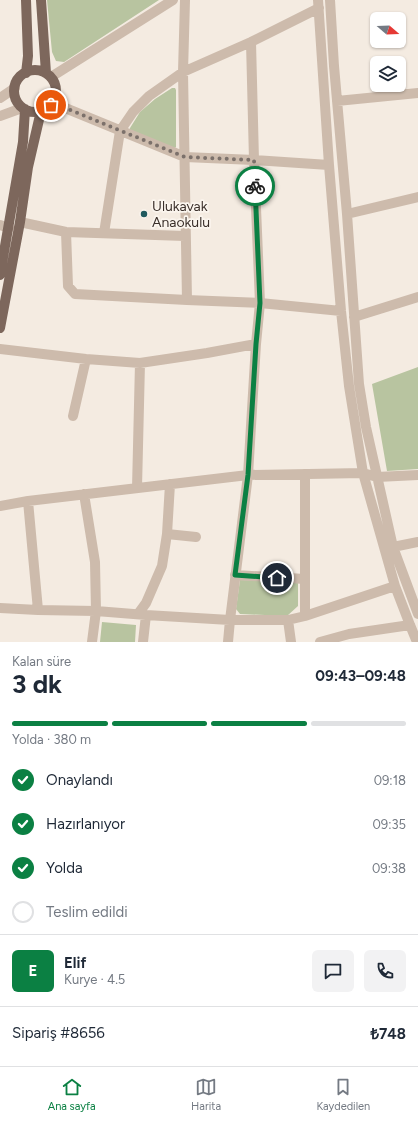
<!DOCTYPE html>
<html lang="tr">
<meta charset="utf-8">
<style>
body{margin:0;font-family:Figtree,sans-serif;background:#f2f2f3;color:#1f2937;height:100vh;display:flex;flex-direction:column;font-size:15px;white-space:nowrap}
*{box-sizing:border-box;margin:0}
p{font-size:13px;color:#747a83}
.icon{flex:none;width:22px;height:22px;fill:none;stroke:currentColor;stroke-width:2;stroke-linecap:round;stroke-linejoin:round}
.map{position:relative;height:642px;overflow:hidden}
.side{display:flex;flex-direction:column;background:#fff;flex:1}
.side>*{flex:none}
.needle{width:26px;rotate:109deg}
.buttons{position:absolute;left:370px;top:12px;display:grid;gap:8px}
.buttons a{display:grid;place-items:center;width:36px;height:36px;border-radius:6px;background:#fff;box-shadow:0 1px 3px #0004;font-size:20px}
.pin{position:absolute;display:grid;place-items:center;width:34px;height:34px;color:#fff;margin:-17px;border:2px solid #fff;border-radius:50%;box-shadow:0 1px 4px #0007}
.courier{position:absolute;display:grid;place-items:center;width:40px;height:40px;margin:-20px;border:3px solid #0b8043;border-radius:50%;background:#fff;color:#222;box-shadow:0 1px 5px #0007}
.headline em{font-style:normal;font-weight:700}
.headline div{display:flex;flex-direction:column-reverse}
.headline{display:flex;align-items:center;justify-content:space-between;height:68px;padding:0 12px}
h1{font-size:26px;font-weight:700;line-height:30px}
.bar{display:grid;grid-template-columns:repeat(4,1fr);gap:6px 4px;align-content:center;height:48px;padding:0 12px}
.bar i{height:5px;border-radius:3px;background:#e0e1e3}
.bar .current{background:#0b8043}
.bar p{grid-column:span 4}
.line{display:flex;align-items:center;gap:10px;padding:0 12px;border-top:1px solid #e0e1e3}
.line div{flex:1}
.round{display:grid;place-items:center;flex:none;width:42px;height:42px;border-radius:6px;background:#f2f2f3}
ol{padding:0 12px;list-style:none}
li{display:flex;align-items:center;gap:12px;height:44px}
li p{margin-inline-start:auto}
li .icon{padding:4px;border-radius:50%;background:#0b8043;color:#fff;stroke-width:4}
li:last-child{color:#747a83}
li i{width:22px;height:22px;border:2px solid #e0e1e3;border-radius:50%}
.dock{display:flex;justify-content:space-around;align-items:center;height:56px;border-top:1px solid #e0e1e3;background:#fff;font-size:11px;color:#747a83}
.dock a{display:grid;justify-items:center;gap:2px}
.dock .current{color:#0b8043}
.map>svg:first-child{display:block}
.green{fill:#b8c4a0}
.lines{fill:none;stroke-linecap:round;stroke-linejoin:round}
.minor{stroke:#cdbbac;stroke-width:10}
.major{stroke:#7d675c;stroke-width:10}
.done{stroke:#7c716b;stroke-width:4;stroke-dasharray:0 7.2}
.route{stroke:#0b8043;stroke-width:5}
.poi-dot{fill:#1f5a5e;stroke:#fbf5ee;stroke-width:1.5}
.labels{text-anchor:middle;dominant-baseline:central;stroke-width:3.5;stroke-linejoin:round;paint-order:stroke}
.poi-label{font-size:14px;fill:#3b302b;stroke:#fbf5ee;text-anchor:start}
</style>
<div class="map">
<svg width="418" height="642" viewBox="0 0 418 642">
<rect width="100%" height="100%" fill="#f4ebe1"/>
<path class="green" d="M47,0H159L64,62L56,61L52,52Z
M172,88H175L176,90V147L175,148L129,131L130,128L140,112L155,99Z
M418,367V469L387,471L372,384Z
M240,580L298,582V606L287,616L240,614L236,609Z
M102,622L136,625L135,642H100Z"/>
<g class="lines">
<path class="minor" d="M185,0L183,72L187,300
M318,0L329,165L341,311L349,386L363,473L395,586L410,625L417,642
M330,0L334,66L347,214L359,384L366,427L393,547L418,614
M51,77L173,0
M0,98L15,88
M337,101L418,93
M53,103L185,157L254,160L329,165
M0,116L22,108
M347,214L418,197
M20,222L66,232L185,236
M0,225L9,228
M66,232L68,286L75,294L187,300L260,303L341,311
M104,233L120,131L133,112L149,96L183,72L251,42L319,8
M354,317L418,297
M0,349L86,359L140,363L207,353L256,344
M73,416L86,359
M305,474V616
M137,488L140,363
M84,494L95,562L96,611L92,642
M28,501L38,610
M0,506L28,501L248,475L363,473L377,477L418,475
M167,534L196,537
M393,547L418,542
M235,575L305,579
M0,608L38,610L96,611L146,615L230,620H288L305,616L395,586
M138,614L146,603L162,566L167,534L170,484
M288,620L291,642
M143,642L146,615
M228,642L230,620L248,475L256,344L260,303L254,160L251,42
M320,642L349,634L410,625"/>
<path class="major" d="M41,0L46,73
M14 91a21 21 0 1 1 42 0a21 21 0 1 1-42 0Z
M26,73L28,56L26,0
M0,275L23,142L25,109
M0,328L20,222L28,167L41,111"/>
</g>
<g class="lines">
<path class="done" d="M51,105L53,103L185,157L254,160L255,186"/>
<path class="route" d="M255,186L260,303L256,344L248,475L235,575L277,578"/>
</g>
<circle class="poi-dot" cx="144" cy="214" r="4"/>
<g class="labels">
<g class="poi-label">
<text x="152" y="206">Ulukavak<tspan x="152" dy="16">Anaokulu</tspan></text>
</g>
</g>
</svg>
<div class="buttons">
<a><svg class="needle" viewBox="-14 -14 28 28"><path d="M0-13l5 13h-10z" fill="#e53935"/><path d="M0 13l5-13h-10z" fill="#747a83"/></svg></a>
<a><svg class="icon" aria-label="layers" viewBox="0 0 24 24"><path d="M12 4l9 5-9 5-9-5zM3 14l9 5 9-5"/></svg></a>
</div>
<div class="pin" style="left:51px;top:105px;background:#ea580c"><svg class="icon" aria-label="bag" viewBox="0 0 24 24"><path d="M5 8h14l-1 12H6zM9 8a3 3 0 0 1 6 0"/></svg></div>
<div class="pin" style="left:277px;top:578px;background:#1f2937"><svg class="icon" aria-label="home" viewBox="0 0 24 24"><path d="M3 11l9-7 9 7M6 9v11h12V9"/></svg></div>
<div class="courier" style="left:255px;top:186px"><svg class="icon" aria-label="bike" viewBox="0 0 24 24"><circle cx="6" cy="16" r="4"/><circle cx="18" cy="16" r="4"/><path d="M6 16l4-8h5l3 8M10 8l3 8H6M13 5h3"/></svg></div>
</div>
<section class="side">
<div class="headline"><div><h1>3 dk</h1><p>Kalan süre</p></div><em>09:43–09:48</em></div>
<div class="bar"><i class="current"></i><i class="current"></i><i class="current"></i><i></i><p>Yolda · 380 m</p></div>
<ol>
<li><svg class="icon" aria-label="check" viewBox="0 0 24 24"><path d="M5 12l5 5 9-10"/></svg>Onaylandı<p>09:18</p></li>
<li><svg class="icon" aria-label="check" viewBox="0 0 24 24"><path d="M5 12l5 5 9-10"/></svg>Hazırlanıyor<p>09:35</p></li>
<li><svg class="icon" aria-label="check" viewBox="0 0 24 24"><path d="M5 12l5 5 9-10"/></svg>Yolda<p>09:38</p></li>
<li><i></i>Teslim edildi</li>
</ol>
<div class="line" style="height:72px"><b class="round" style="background:#0b8043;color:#fff">E</b><div><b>Elif</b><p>Kurye · 4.5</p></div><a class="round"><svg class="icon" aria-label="chat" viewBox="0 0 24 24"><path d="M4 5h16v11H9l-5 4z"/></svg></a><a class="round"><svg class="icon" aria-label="phone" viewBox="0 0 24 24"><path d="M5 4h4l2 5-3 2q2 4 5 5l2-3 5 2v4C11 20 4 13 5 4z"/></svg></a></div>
<div class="line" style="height:52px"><div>Sipariş #8656</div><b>₺748</b></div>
</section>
<nav class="dock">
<a class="current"><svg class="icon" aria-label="home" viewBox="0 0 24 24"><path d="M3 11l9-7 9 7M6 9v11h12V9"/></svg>Ana sayfa</a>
<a><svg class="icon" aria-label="map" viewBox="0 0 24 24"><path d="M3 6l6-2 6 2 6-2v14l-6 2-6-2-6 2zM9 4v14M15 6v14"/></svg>Harita</a>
<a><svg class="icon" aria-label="saved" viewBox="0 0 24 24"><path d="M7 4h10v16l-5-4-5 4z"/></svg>Kaydedilen</a>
</nav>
